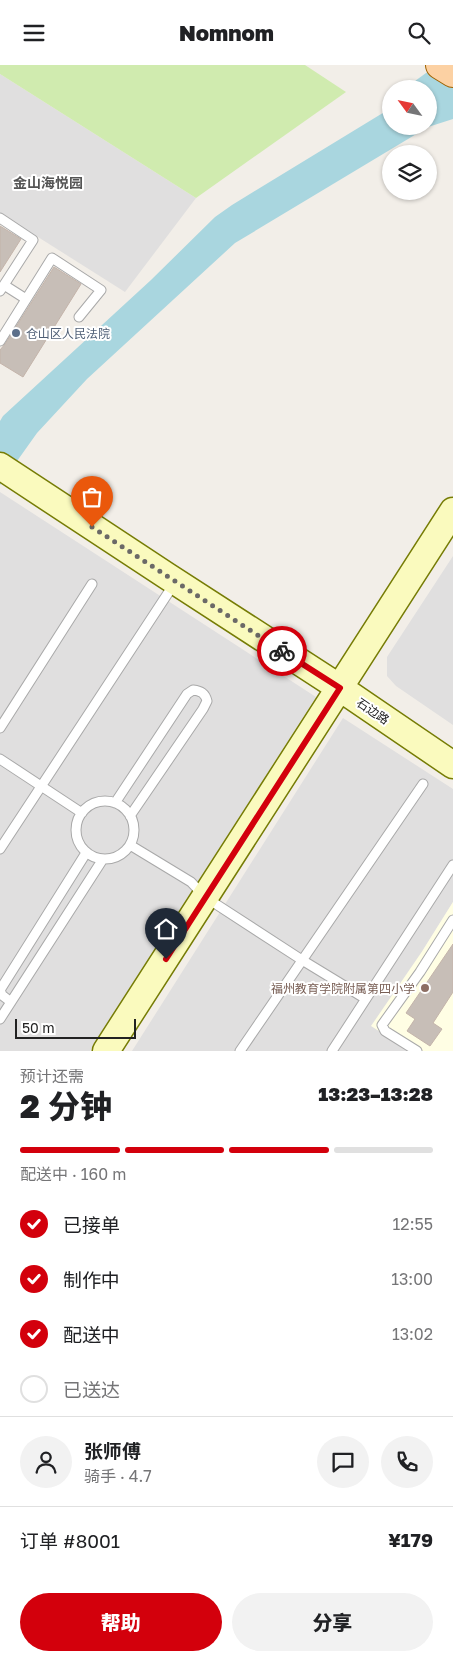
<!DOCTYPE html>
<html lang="zh">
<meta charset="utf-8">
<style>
body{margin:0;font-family:"Golos Text","Noto Sans SC",sans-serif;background:#f2f2f2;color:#202124;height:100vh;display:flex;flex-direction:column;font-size:19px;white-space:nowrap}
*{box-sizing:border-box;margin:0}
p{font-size:16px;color:#757577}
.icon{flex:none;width:28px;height:28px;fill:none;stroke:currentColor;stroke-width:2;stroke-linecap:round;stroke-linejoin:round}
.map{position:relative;height:986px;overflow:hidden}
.details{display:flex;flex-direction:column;background:#fff;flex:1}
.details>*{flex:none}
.needle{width:32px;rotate:303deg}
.controls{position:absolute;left:382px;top:15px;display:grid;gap:10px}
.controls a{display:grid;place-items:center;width:55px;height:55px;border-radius:50%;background:#fff;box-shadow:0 1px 4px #0004;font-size:25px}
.scale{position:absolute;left:15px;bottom:12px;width:121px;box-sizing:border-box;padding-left:5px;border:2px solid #222;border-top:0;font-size:14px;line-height:18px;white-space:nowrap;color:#222;-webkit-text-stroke:4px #fff;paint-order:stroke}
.pin{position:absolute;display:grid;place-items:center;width:42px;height:42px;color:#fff;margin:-51px -21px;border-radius:50% 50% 50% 0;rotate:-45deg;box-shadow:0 0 5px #0007}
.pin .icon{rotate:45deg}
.courier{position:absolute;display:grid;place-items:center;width:50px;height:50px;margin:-25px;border:4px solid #d3000c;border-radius:50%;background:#fff;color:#222;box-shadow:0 1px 6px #0007}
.summary em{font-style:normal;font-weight:800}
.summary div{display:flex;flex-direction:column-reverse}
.summary{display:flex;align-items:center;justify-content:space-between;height:85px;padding:0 20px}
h1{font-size:32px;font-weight:800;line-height:38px}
.bar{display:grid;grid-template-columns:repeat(4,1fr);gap:8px 5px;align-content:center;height:60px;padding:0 20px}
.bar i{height:6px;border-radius:4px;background:#e0e0e0}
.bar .on{background:#d3000c}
.bar p{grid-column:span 4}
.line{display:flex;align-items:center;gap:12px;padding:0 20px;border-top:1px solid #e0e0e0}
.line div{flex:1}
.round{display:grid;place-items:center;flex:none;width:52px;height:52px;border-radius:26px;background:#f2f2f2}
ol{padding:0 20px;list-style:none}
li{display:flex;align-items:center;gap:15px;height:55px}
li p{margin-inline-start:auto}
li .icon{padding:5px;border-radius:50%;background:#d3000c;color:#fff;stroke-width:4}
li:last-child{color:#757577}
li i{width:28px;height:28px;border:2px solid #e0e0e0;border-radius:50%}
.action{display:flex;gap:10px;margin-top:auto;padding:10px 20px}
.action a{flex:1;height:58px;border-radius:30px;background:#d3000c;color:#fff;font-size:20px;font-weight:800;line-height:58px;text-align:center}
.action a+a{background:#f2f2f2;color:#202124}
header{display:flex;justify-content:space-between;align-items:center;height:65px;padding:0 20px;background:#fff;font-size:22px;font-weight:800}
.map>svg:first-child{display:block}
.residential{fill:#e0dfdf}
.education{fill:#fffee4}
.grass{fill:#d0ebaf}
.water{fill:#a9d6df}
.building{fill:#c7beb7;stroke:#c4b4aa}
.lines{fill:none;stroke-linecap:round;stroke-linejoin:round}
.lane-casing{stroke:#a9a9a9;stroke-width:11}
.secondary-casing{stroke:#767c05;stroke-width:29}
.primary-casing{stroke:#9f6200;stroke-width:30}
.lane{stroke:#fff;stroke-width:9}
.secondary{stroke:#fafabe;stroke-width:26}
.primary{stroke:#fcd1a3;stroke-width:28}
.done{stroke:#6b6967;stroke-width:5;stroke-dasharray:0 9}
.route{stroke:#d3000c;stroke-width:6}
.service-dot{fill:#5c6f8a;stroke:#fff;stroke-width:2}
.education-dot{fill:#8d6e63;stroke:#fff;stroke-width:2}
.labels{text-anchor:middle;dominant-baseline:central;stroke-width:4;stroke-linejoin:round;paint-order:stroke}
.service-label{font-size:12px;fill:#4e5e75;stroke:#fff;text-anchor:start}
.street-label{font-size:12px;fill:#222;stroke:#fff}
.education-label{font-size:12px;fill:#785e54;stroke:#fff;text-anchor:end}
.neighbourhood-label{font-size:14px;font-weight:bold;fill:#555;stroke:#fff}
</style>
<header><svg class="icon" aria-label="menu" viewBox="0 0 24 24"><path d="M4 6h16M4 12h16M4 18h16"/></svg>Nomnom<svg class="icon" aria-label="search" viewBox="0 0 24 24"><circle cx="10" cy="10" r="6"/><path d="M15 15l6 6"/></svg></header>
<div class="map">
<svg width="453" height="986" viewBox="0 0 453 986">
<rect width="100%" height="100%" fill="#f2eee8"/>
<path class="residential" d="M0,9L196,133L125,227L0,148Z
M0,427L316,632L90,986H0Z
M453,491V660L396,621L387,611V592Z
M343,653L453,724V837L423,885L410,986H132Z"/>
<path class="education" d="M453,837V986H410L371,961L423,885Z"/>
<path class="grass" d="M0,0H305L346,27L196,133L0,9Z"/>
<path class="water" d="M437,0H453V54L428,62L235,178L87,314L37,368L0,420V356L3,351L151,215L215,152L232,140L391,43V61H429V24H409L415,16Z"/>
<path class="building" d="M0,161L21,174L0,207Z
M54,202L81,219L23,312L0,298V285L5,279Z
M453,879V927L433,958L442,964L430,981L407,966L415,954L406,948Z"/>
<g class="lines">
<g class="lane-casing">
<path id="lane" d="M0,153L33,175L0,226
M4,220L26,234
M0,276L52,193L101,225L79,252
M0,663L92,519
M0,694L82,748
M76 765a29 29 0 1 1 58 0a29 29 0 1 1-58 0Z
M115,738L187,629L193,625C201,626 205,628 207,636L203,644L130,751
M130,780L191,817L205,832L302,895L366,934
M0,784L174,519
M11,937L2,930L0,925L86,788
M0,954L103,794
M240,986L423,719
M332,986L453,800
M417,986L385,966L382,960L420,907L453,855"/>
</g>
<g class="secondary-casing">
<path id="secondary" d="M0,401L167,511L340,623L453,700
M106,986L453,446"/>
</g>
<g class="primary-casing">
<path id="primary" d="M440,0L453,8"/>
</g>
<use href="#lane" class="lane"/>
<use href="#secondary" class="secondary"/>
<use href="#primary" class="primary"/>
</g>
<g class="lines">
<path class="done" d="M92,462L282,586"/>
<path class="route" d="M166,894L340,623L282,586"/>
</g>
<circle class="service-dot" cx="16" cy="268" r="5"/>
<circle class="education-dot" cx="425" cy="923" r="5"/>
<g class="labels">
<g class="service-label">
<text x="26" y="268">仓山区人民法院</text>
</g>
<g class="street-label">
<text transform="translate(373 646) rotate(34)">石边路</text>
</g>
<g class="education-label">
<text x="415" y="923">福州教育学院附属第四小学</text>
</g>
<g class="neighbourhood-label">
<text x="48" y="117">金山海悦园</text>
</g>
</g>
</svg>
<div class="controls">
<a><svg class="needle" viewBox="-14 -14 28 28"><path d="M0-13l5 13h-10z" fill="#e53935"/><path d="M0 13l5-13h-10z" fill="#757577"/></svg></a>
<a><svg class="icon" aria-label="layers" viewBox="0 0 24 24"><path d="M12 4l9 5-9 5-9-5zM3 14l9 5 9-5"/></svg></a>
</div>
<div class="scale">50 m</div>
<div class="pin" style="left:92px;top:462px;background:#ea580c"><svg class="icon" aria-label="bag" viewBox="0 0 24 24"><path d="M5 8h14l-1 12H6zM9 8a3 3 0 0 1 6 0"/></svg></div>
<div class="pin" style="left:166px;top:894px;background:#1f2937"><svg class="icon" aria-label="home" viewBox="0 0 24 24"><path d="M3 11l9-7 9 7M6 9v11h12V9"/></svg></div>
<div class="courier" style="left:282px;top:586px"><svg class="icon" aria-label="bike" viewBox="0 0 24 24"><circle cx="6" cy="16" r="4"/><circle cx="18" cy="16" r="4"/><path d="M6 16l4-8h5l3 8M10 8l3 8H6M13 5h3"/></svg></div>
</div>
<section class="details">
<div class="summary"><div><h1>2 分钟</h1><p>预计还需</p></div><em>13:23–13:28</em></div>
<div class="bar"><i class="on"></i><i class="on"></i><i class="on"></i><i></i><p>配送中 · 160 m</p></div>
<ol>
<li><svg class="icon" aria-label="check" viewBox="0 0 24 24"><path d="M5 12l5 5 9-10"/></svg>已接单<p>12:55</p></li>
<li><svg class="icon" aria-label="check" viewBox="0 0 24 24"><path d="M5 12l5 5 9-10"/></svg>制作中<p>13:00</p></li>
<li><svg class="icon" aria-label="check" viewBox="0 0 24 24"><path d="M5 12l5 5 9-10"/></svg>配送中<p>13:02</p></li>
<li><i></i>已送达</li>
</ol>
<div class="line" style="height:90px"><a class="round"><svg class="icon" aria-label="person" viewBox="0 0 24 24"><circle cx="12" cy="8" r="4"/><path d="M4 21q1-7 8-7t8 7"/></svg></a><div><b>张师傅</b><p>骑手 · 4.7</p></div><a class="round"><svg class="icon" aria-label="chat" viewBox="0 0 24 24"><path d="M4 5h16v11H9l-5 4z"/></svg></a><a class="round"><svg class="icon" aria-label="phone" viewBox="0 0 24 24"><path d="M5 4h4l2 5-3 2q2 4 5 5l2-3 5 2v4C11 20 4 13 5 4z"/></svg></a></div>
<div class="line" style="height:65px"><div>订单 #8001</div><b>¥179</b></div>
<div class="action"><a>帮助</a><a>分享</a></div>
</section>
